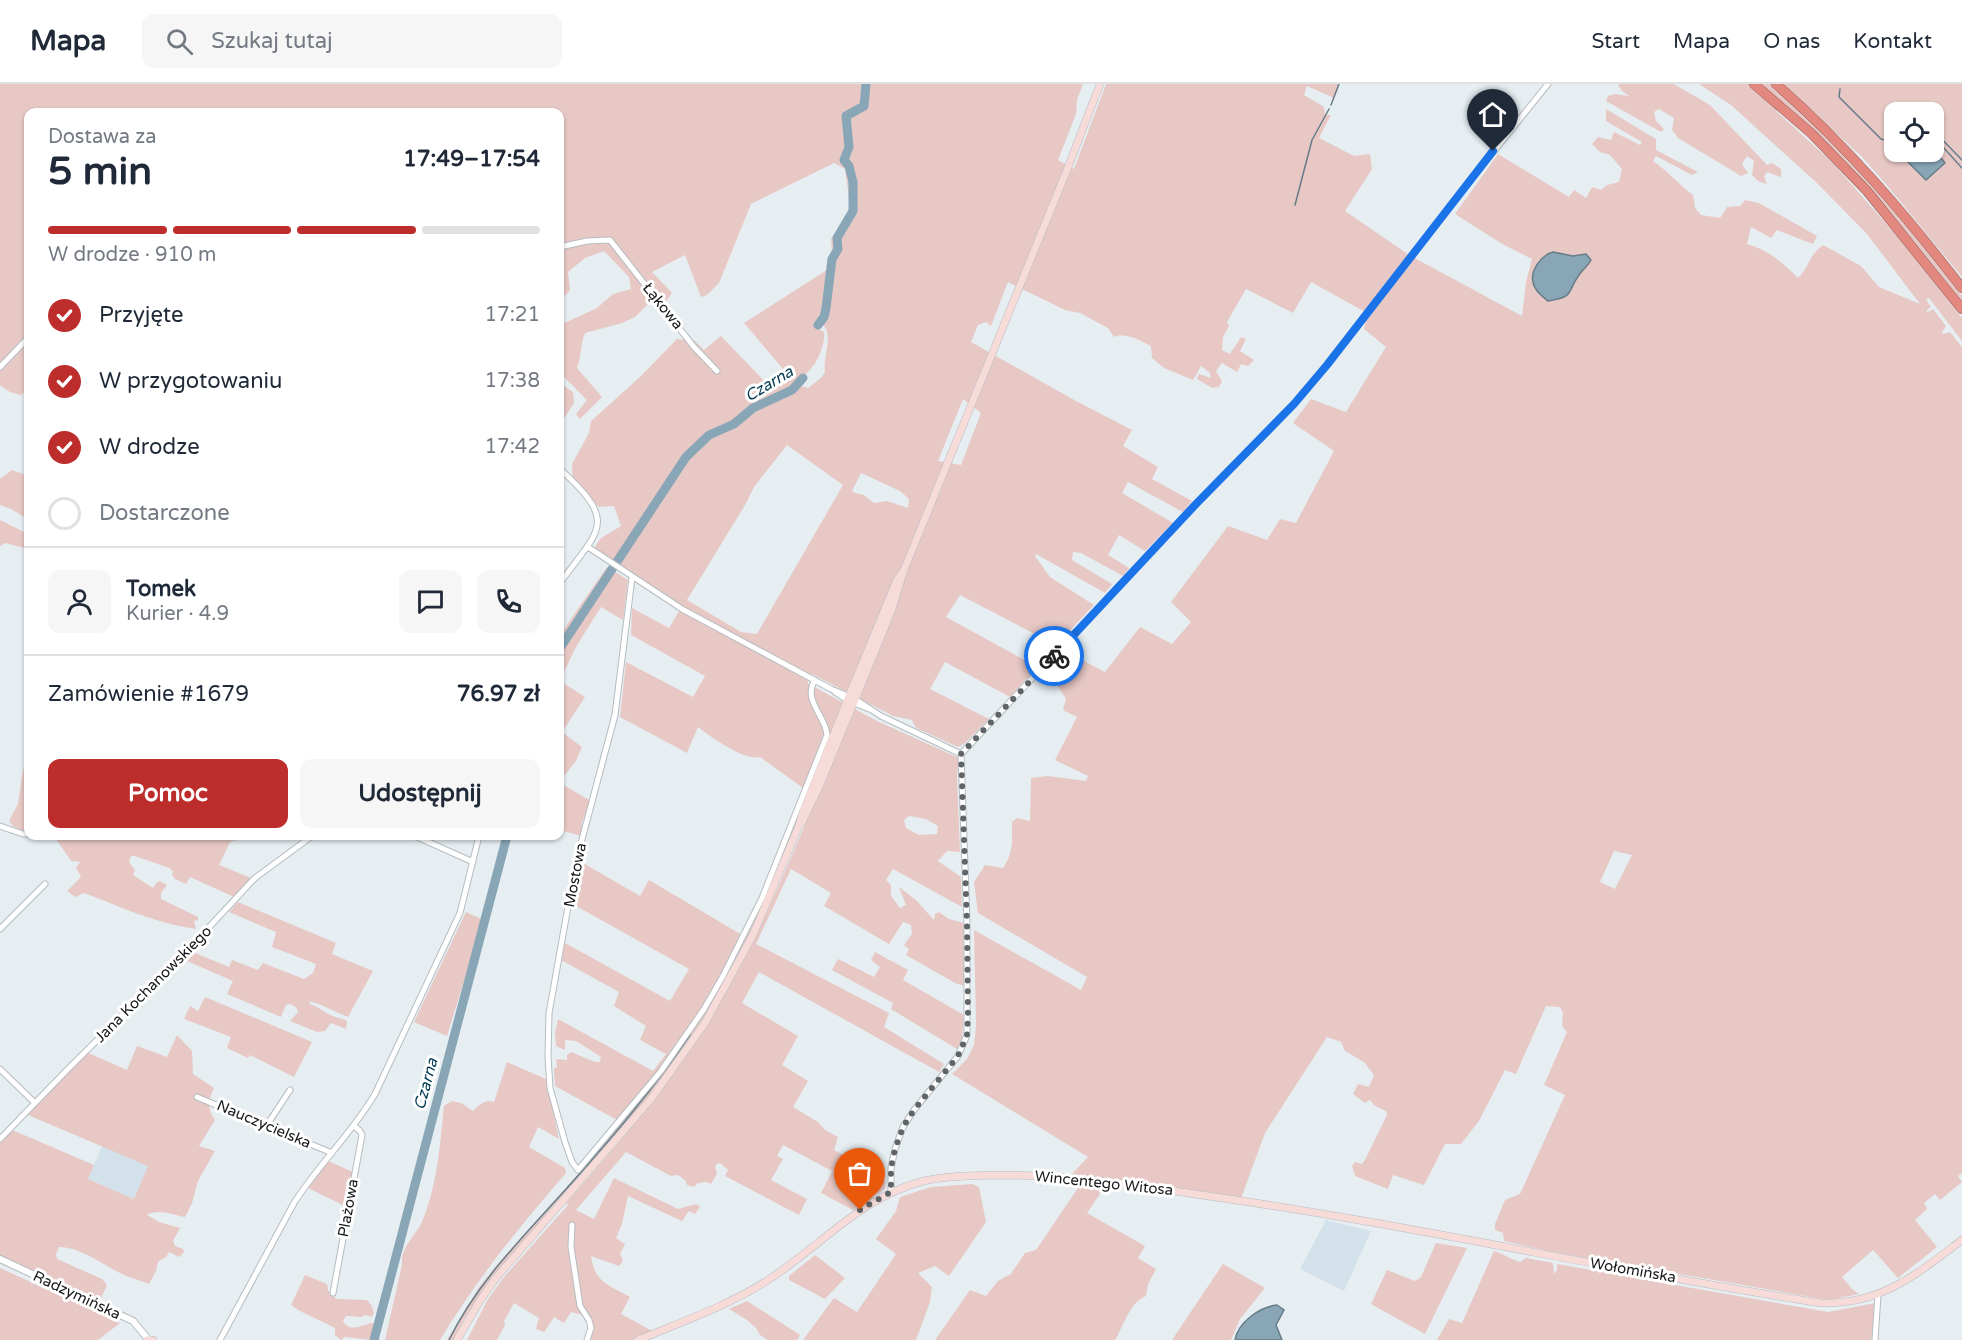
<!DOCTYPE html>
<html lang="pl">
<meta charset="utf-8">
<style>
body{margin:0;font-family:"Varela Round",sans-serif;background:#f6f6f7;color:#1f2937;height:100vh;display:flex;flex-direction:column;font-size:22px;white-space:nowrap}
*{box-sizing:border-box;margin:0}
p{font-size:20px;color:#747a83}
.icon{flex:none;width:33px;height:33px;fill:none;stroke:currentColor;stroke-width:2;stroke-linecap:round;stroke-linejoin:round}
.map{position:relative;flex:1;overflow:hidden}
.panel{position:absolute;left:24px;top:24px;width:540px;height:732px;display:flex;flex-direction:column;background:#fff;border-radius:12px;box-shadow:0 2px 4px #0004}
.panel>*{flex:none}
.buttons{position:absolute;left:1884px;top:18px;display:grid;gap:12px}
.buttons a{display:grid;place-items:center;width:60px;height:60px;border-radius:12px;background:#fff;box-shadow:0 2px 4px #0004;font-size:30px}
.pin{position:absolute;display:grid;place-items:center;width:51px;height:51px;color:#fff;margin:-62px -26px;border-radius:50% 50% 50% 0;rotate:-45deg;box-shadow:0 0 6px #0007}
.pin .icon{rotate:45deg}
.courier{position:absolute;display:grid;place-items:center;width:60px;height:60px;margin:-30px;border:4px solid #1a73e8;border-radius:50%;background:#fff;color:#222;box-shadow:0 2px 8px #0007}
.headline em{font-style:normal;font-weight:800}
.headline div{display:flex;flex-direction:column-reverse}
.headline{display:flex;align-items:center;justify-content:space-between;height:102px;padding:0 24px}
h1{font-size:39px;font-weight:800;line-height:45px}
.bar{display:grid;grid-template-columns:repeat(4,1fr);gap:9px 6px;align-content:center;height:72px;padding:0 24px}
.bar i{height:8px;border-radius:4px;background:#e0e1e3}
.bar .current{background:#bc2d2c}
.bar p{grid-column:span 4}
.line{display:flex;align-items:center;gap:15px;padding:0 24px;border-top:2px solid #e0e1e3}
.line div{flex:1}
.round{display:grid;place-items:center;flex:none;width:63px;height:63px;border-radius:12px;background:#f6f6f7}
ol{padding:0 24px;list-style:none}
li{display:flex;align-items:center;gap:18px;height:66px}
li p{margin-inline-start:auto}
li .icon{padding:6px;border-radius:50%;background:#bc2d2c;color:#fff;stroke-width:4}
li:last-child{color:#747a83}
li i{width:33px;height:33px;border:3px solid #e0e1e3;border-radius:50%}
.primary-button{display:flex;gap:12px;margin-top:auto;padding:12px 24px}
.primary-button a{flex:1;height:69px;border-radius:12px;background:#bc2d2c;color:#fff;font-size:24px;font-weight:800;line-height:69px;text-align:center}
.primary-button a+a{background:#f6f6f7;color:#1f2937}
header{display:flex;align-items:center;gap:36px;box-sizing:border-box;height:84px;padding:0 30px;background:#fff;border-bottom:2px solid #e0e1e3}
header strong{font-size:28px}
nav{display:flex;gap:33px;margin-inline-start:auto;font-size:21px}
.search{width:420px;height:54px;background:#f6f6f7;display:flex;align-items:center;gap:15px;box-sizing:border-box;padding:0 21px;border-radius:12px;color:#747a83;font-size:22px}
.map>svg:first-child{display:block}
.built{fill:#d3e1ea}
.green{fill:#e7c8c5;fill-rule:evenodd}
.water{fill:#89a6b7;stroke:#667c88;stroke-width:1.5}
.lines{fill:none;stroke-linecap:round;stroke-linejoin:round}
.stream{stroke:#667c88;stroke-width:1.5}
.river{stroke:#89a6b7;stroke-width:9}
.minor-casing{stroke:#b6bdc1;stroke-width:7}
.tertiary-casing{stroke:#b6bdc1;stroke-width:8}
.secondary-casing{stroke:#b6bdc1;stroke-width:8}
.motorway-casing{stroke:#9b615c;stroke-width:10}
.minor{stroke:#fff;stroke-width:5}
.tertiary{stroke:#fff;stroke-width:6}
.secondary{stroke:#f7dbd9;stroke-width:7}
.motorway{stroke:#e3887f;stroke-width:9}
.done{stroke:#5f6466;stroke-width:6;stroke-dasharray:0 10.8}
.route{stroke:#1a73e8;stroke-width:8}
.labels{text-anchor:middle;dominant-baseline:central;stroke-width:6;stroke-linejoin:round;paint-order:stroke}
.street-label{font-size:15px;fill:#16191a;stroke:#fff}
.water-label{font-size:16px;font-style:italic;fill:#003a54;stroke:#fff}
</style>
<header>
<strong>Mapa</strong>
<div class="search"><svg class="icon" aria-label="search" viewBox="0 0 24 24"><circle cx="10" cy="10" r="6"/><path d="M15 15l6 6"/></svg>Szukaj tutaj</div>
<nav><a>Start</a><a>Mapa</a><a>O nas</a><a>Kontakt</a></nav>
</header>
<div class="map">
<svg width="1962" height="1256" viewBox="0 0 1962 1256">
<rect width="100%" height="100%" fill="#e6eef2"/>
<path class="built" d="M102,1062L149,1082L134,1115L88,1095Z
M1326,1136L1371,1147L1344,1207L1300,1185Z"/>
<path class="green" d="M0,0H1083L1077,16L1076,30L1058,76L1074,85L1106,0H1339L1334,14L1307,2L1304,11L1324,23L1325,31H1331L1319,54L1354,72L1370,70L1372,85L1345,127L1409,171L1522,232L1526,198L1532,175L1504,161L1455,130L1498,70L1569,113L1574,106L1586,114L1592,103L1601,106L1607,101L1619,98L1622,85L1610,71L1600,68L1592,60L1598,53L1611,56L1614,48L1640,61L1642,58L1606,37V25L1656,55V66L1698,88L1692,91L1656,72L1653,77C1668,87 1678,100 1693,111L1695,124L1701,131L1720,134L1727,123L1740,122L1745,116L1759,119L1817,152L1813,160L1777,146L1771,154L1751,143L1747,160C1768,166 1782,178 1798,194C1810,182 1808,172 1823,161L1861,182L1879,203L1920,220L1867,150L1817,99L1731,21L1699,0H1962V193L1885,99L1862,73L1793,9L1786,15C1851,76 1908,141 1962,212V217C1907,146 1850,79 1784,19L1776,27L1831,77L1910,167L1962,234V257L1929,214L1926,216L1931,223L1926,227L1928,228L1933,225L1946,242L1942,248L1943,250L1950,248L1962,263V1089L1958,1092L1962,1098L1940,1116L1935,1110L1924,1119L1927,1125L1915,1136L1937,1163L1898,1194L1873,1166L1842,1193L1852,1205L1859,1210L1828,1216L1553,1168L1504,1157L1503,1149L1495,1146V1140L1505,1116L1520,1110L1565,1011L1544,1001L1567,948L1562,942L1563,929L1560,923L1546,922L1516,990L1505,986L1479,1037L1461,1060H1445L1424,1101L1393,1091L1388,1105L1355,1092L1352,1082L1355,1078L1362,1080L1366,1074L1387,1031L1386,1027L1375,1022L1370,1016L1365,1019L1353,1010L1358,1000L1369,1003L1374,991L1364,978L1345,967L1341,958L1327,953L1265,1049L1239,1120L1153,1107L1072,1090L1088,1073L952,990L967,975L974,961L976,942L974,846L1081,906L1087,893L978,829L974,798L985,781L1003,784C1014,768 1012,756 1012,738L1017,734L1030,737L1031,694L1048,692L1086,697L1088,692L1055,676L1077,633L1063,626L1066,615L1049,588L1068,569L1105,588L1140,543L1172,560L1191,538L1171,518L1228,442L1267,456L1280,435L1296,439L1334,367L1293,339L1311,315L1346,328L1386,263L1364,245L1367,229L1311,198L1293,229L1246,205L1227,238L1229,242L1223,253L1222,266L1230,270L1241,253L1246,255L1240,267L1254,276L1248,282L1241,280L1237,288L1222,279L1216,287L1222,297L1219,303L1212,304L1197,295L1199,290L1211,294L1210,289L1201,282L1193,296L1164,284L1152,274L1151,262C1140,257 1127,248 1114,253L1108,244L1080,229L1065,226L1008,198L991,242L986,238L978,241L971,258L1076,317L1132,346L1123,362L1158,383L1152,395L1192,417L1183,428L1128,398L1122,409L1173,439L1145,467L1119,451L1108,471L1129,484L1123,492L1081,469L1073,468L1072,476L1112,500L1105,509L1036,470L1035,472L1050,493L1094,521L1056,561L960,511L946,533L1037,583L1010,613L945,578L930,605L989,635L964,660L958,663L916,644L912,636L893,632L812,590L807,599L877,637L959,674L957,692L960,768L947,767L938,777L961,793L962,823L893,785L886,796L891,801V812L900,824L906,821L899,803L916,816L934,836L935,830L939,828L949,835L967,840L968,903L955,899L906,871L909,865L904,861L912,850L911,841L903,838L889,860L824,822L831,809L791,785L756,860L889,929L884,943L944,980L939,988L759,888L742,919L798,952L782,981L808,997L793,1023L818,1038L825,1046L838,1053L834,1066L886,1097L885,1105L853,1126L821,1109L832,1087L783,1061L777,1072L783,1075L771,1096L807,1115L799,1131L725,1092L728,1086L720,1079L715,1081L717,1090L711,1100L707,1098L698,1099L694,1103L687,1101L685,1096L678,1091L671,1092L626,1068L576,1126L594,1135L614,1094L678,1125L696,1120L700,1123L695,1130L689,1127L682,1137L628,1112L622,1140L616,1154L625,1160L620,1170L623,1177L619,1182L591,1172C595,1199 609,1201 630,1213L621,1230L656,1249L638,1256H585C586,1248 590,1242 590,1233L571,1228L564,1239L554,1233L544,1248L536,1245L539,1234L514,1219L504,1237L505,1241L497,1256H467L488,1215L504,1193L568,1121L566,1119C629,1049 689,977 734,894C769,831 794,764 823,699L793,751L746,857L697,947L636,1031L489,1197L464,1235L453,1256H447L479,1203L495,1183L596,1070L593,1066L617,1036L555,1002L554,984L557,983L556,975L567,976V971L571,968L595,978H600L601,973L576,957L565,956V966L556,962L555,949L558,935L653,987L666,970L640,956L646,942L614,922L619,908L561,876L565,859L670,917L689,885L576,822L583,779L640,812L649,796L742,851L770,789L803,704L760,673C744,677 711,653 698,643L687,669L620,633L626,578L693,613L705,592L631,551L632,524L669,544L679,527L694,535L696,531L666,514L594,464L601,454L621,442L614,422L599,423L573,398L572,380L589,349L591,337L640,293L677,255L695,257L704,266L721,252L767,300L783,285L744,239L827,186L832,169L831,155L851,128L845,85L834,79L751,120L719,199L707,211L701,213L685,171L652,188L672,209L660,225L649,219L635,233L622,239L585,249C580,261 582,271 577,284L602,313L580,335L576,330L587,316L560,289V241L597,224L613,210L631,205L629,193L604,167L585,174L568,188L570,206L566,211L560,212V28H28V304L21,311L10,308L0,301ZM1894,28H1934V68H1894ZM824,233L827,236L822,239C835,254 822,271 825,288L821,294L808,304L801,302C804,289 807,290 814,281C819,274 826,256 824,248L818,245V237ZM963,315L981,329L961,381L938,377ZM787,361L843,401L757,550L741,548L687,516L745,421L754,403ZM861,389L900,407L909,415L908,424L887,417L874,419L864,411L855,409L852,407ZM909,732L926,735L938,742L937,750L919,751L906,744L904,736ZM1614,767L1632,771L1615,805L1600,798Z
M1618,0H1674L1710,21L1767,81L1772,79L1781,85V93L1767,88L1764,93L1767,100L1758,97L1752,91L1754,77L1747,72L1742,80L1748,89L1741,92L1678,54L1672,46L1674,34L1659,25L1654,28L1656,37L1664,45L1661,48L1606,17L1608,12L1615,10L1629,12L1621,6Z
M560,299L573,308L574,319L560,341Z
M12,386L28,392V428L26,434L11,425L0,421V395Z
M0,436L28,450V465L5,459L0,462Z
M607,483L628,496L623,536L601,523L577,561L560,596V543L564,545Z
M560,597L585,613L562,648L582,663L576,677L560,697Z
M28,677V749H27L13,742L9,737L18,720L23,686Z
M560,699L591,717L582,738L581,752L560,746Z
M54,752H247L230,758L219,781L251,794L234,813L190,793L186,800L175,795L172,791L173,787L169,784L135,772H131L129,778L135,786L133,791L153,804L157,798L160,797L167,801L161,809V815L198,833V836L194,837L196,845C157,840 121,823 84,809L75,813L67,807L81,793L76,784L80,778L71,777Z
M238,818L336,859L332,870L373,887L348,933C335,928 324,921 309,917L310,920C319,923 325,929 333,932C337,934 342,934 347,937L346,945L331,939L325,947L317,948L290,937L298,928L296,923L290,920L286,921L281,933L227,910L233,897L187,877L195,869L229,883L232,876L258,886L263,879L304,895L313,889L316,880L272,863L276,848L229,828Z
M466,828L483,836L447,952L414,938Z
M875,868L908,886L903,896L964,931L962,955L957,965L891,925L893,919L832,886L838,875L874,893L880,883L871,876Z
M205,913L312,958L294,993L250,971L248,974L227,964L231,953L184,935L190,922L198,927Z
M177,951L192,967L193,990L214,1004C208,1017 207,1024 215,1036L199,1062L215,1067L198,1097L192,1119L185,1133C173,1131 158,1124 147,1131L159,1138L180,1144L173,1157L175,1162L183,1165L184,1168L179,1173L169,1168L166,1173L158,1178L156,1187L149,1200C140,1196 130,1194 122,1190C103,1181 81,1163 59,1163L56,1170L57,1175L102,1195L107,1201L98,1221L0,1175V1055L10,1045L94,1081L88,1095L134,1115L148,1082L28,1031L38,1017L86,968L127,986L137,962L167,973Z
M507,978L546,995L559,1055L538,1043L529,1063L565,1084L566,1089C520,1142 476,1196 440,1256H385L402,1181C400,1165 414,1153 421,1140C437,1104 440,1061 444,1022L452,1017L461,1019L473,1027C479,1021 485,1015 494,1018Z
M328,1077L353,1088L347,1123L306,1103Z
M972,1100L979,1103L986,1138L949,1192L935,1182L918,1189L932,1203L930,1218L916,1256H803L834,1214L857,1228L896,1170L876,1155L896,1127L900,1113L931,1103Z
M1080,1101L1104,1104L1087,1129L1145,1162L1138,1174L1156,1185L1148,1200L1146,1212C1129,1219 1124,1242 1115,1256H935L970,1206L986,1212L998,1197L1011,1190L1025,1169L1036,1166Z
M1436,1159L1467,1164L1425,1250L1371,1220L1387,1186L1415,1197L1421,1193Z
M1494,1167C1504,1170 1510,1175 1520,1178L1526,1174L1553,1179L1554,1190L1557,1186V1180L1828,1228L1876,1219L1871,1256H1437L1449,1235L1462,1239Z
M815,1171L845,1194L825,1215L789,1196V1192Z
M1223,1180L1265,1204L1240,1235L1231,1256H1172Z
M0,1184L120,1239L98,1256H0Z
M305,1191L327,1200L328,1206L336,1215L367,1216L372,1222L374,1230L371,1233L366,1231L360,1233L346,1232L343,1237C351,1250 362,1240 373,1239L376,1242L372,1256L345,1253L341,1256L335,1251V1244C321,1236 304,1231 291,1221Z
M747,1217L800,1251L797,1256H768L760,1251L756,1244L747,1236L729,1225Z"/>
<path class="water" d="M1934,65L1945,79L1926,96L1898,68H1934Z
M1553,168L1573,172L1586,170L1591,176C1588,182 1583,185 1579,191C1566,209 1575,213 1548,217C1542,212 1534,206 1533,198C1530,186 1542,171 1553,168Z
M1277,1221L1284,1226L1276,1241L1282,1256H1235C1238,1238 1260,1223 1277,1221Z"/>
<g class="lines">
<path class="stream" d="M1840,5L1839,13L1881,55L1885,56L1894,51
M1331,21L1339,0
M1934,47L1962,76
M1934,53L1962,84
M1295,121L1312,56L1329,25
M449,1256C477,1198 525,1151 567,1104C611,1055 653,1006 690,951"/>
<path class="river" d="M818,241L824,233L826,224L832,175L838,165L837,154L853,127V98L849,82L844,76L849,63L846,32L864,22L866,0
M560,564L686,373L709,351L734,340L753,324L792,306L803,294
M374,1256L507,752"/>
<g class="minor-casing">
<path id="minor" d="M560,163L587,157L610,156L694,263L717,287
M0,283L28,254
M560,385C619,439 600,444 560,499
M588,463L682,525L831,605L855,615L881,632L961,670
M632,494L615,631L576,778L549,929L548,973L550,1004L565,1058L572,1078L578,1086L661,987L704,925L723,892L762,814L827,651C826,632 802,616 815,596
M835,608L847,616L869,625
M961,670L1196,420L1294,320L1327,281L1470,97L1548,0
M0,742L23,750H28
M415,752L473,778
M0,845L45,800
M0,985L35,1019
M197,1013L332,1069
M267,1041L290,1006
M0,1055L68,985L182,872L255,794L312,752
M891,1108V1084L895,1065L903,1043L914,1026L958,972L967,951V840L961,670
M572,1141L571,1163L580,1222L589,1236L591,1244L587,1256
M333,1209L362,1051L360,1047L354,1042
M220,1256L294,1119C319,1080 352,1049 375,1010L460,829L479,752
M1875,1256L1878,1211"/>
</g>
<g class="tertiary-casing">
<path id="tertiary" d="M0,1175L133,1237L148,1255"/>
</g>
<g class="secondary-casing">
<path id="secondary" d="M801,740L819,703L891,528L903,489
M147,1256H153
M457,1256L481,1215L496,1194L651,1015L705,939L753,851L798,744L803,728L849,612L896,498L904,486L1067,86L1100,0
M638,1256C681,1238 730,1221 768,1196C821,1162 862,1112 924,1097C949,1091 974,1092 998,1091C1072,1091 1142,1102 1215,1113C1418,1142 1618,1188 1821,1219C1881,1221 1917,1190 1962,1156"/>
</g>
<g class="motorway-casing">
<path id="motorway" d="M1754,0L1812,50L1867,107L1962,225
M1776,0C1846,61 1905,130 1962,204"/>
</g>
<use href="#minor" class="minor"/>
<use href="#tertiary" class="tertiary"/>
<use href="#secondary" class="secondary"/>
<use href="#motorway" class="motorway"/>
</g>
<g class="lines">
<path class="done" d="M860,1126L891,1108V1084L895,1065L903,1043L914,1026L958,972L967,951L968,930L967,840L961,670L1054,572"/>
<path class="route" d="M1054,572L1196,420L1294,320L1327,281L1493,67"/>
</g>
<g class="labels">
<g class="street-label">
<text transform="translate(663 222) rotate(51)">Łąkowa</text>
<text transform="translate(575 791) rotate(-79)">Mostowa</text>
<text transform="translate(153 900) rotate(-45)">Jana Kochanowskiego</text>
<text transform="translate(264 1040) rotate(23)">Nauczycielska</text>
<text transform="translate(1104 1099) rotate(6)">Wincentego Witosa</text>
<text transform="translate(348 1124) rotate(-80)">Plażowa</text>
<text transform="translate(1633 1186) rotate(10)">Wołomińska</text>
<text transform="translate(77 1211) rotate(25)">Radzymińska</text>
</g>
<g class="water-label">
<text transform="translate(769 300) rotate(-31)">Czarna</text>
<text transform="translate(426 1000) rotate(-75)">Czarna</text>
</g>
</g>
</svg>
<div class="buttons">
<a><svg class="icon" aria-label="locate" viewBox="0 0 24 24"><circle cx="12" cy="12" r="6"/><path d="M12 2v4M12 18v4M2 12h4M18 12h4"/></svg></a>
</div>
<div class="pin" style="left:860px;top:1126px;background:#ea580c"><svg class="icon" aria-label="bag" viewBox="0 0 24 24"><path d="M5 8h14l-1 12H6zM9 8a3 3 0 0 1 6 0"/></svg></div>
<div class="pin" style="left:1493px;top:67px;background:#1f2937"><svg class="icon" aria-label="home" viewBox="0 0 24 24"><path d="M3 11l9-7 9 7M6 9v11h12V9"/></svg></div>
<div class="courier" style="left:1054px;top:572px"><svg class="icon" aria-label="bike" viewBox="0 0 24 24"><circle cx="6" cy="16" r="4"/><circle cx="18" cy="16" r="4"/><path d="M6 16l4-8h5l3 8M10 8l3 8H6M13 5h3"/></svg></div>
<section class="panel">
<div class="headline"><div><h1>5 min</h1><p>Dostawa za</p></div><em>17:49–17:54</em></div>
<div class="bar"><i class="current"></i><i class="current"></i><i class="current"></i><i></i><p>W drodze · 910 m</p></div>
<ol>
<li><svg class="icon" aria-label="check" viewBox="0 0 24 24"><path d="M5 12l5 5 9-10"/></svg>Przyjęte<p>17:21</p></li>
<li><svg class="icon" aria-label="check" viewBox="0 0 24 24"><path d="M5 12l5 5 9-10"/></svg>W przygotowaniu<p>17:38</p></li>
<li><svg class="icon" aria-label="check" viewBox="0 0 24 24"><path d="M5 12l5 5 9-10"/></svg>W drodze<p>17:42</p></li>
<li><i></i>Dostarczone</li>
</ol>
<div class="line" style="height:108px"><a class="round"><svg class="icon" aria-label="person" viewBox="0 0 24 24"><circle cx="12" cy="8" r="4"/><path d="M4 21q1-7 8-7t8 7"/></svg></a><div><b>Tomek</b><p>Kurier · 4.9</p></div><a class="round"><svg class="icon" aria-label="chat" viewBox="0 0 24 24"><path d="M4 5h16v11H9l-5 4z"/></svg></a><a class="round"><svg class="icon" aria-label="phone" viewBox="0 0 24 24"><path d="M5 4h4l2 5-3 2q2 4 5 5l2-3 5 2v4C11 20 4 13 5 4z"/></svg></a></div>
<div class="line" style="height:78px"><div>Zamówienie #1679</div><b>76.97 zł</b></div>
<div class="primary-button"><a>Pomoc</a><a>Udostępnij</a></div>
</section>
</div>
